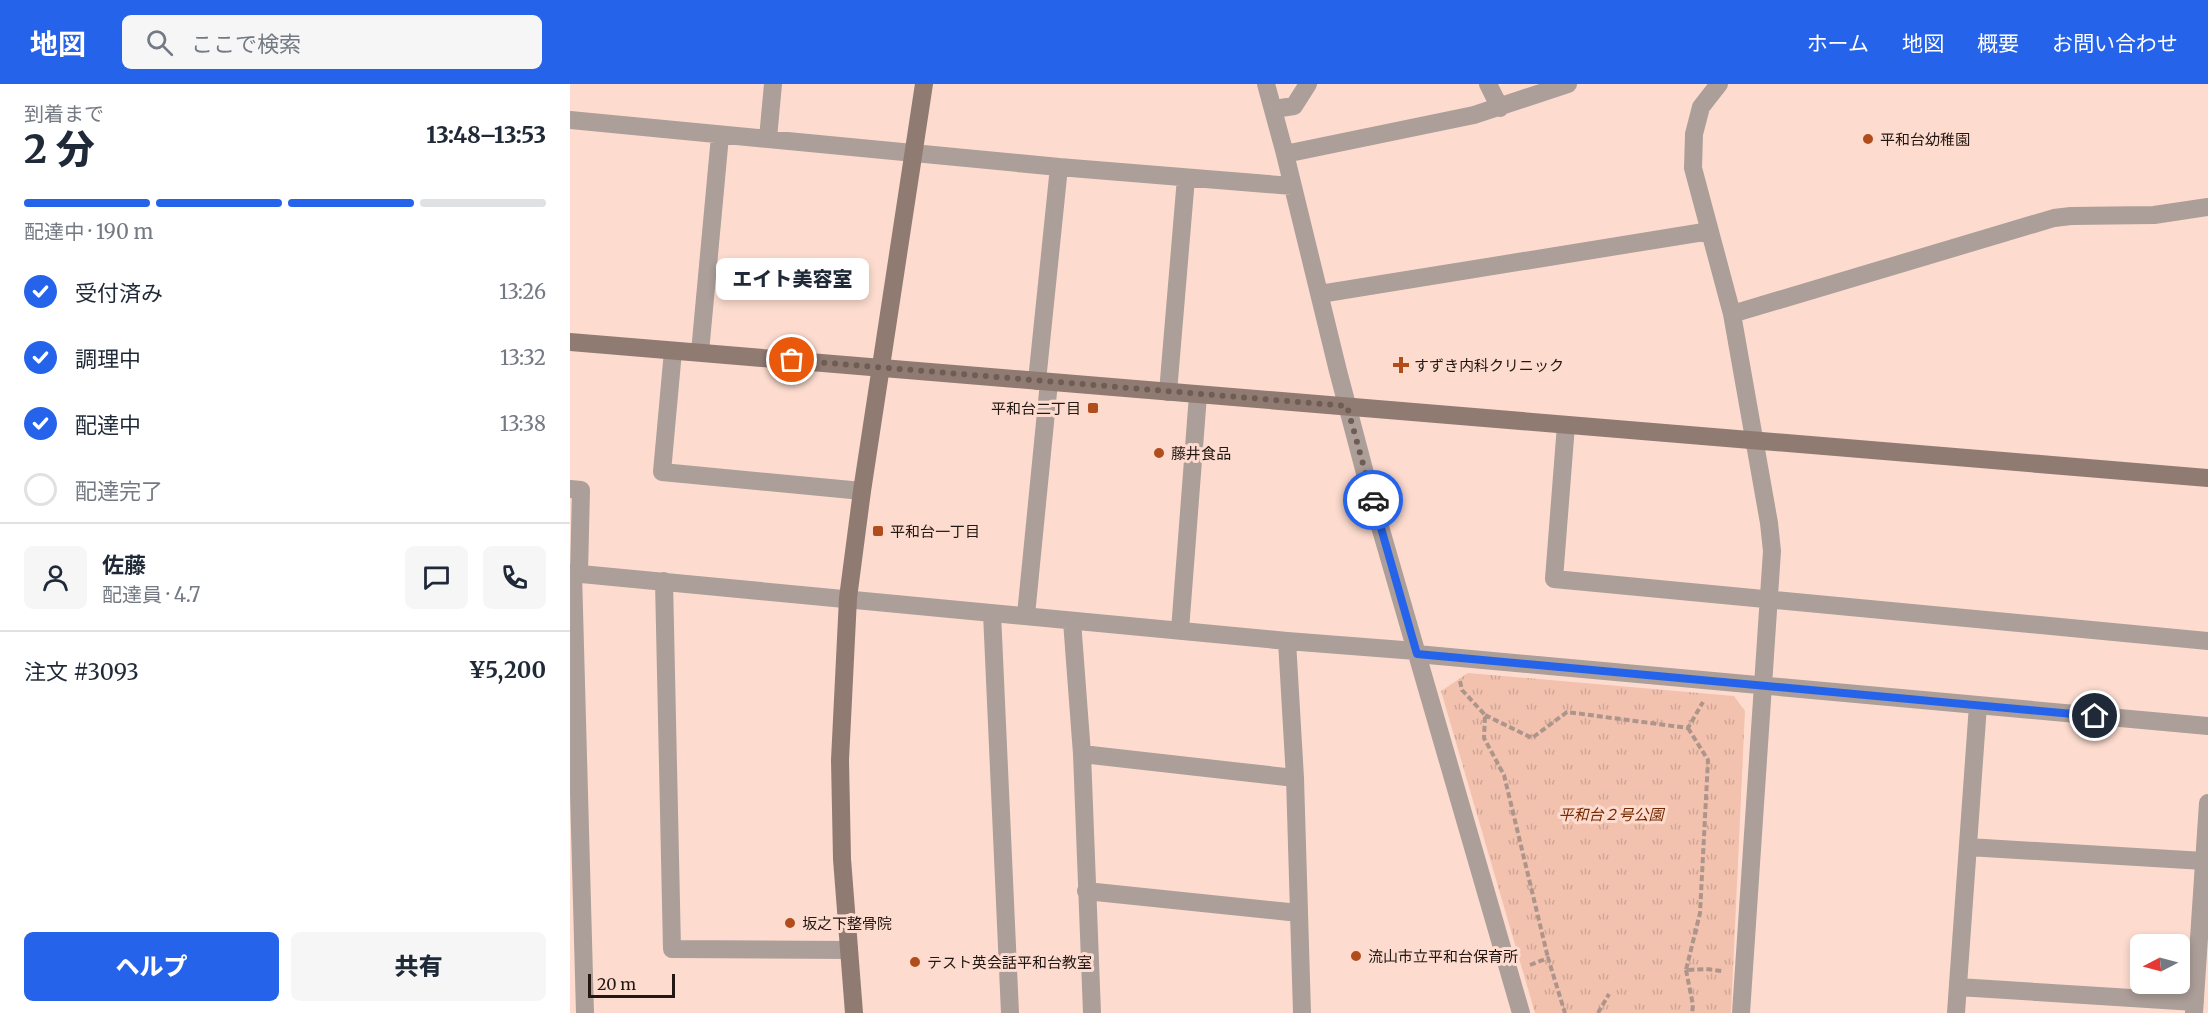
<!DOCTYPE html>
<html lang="ja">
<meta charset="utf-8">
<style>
body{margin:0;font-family:Merriweather,"Noto Sans JP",serif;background:#f6f6f7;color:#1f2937;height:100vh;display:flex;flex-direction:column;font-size:22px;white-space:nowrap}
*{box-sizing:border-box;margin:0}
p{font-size:20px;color:#747a83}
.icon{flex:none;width:33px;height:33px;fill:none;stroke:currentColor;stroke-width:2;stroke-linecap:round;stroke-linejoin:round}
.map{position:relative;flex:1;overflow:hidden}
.sheet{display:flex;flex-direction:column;background:#fff;width:570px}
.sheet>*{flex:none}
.needle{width:39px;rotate:264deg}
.controls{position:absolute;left:1560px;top:850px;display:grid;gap:12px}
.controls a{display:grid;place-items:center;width:60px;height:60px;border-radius:9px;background:#fff;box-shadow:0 3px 9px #0003;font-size:30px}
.scale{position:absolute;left:18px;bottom:15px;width:87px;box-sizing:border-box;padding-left:6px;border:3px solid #221712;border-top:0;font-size:16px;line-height:21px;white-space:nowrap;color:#221712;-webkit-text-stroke:4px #fddccf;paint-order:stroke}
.pin{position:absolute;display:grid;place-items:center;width:51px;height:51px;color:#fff;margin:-26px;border:3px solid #fff;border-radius:50%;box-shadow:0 2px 6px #0007}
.courier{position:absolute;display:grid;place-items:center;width:60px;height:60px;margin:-30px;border:4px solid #2563eb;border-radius:50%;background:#fff;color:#222;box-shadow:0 2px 8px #0007}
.bubble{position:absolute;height:42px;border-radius:9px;background:#fff;box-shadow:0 3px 9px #0003;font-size:20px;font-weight:800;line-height:42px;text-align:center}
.head em{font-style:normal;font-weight:800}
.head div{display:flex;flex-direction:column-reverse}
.head{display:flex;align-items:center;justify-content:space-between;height:102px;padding:0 24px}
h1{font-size:39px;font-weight:800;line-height:45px}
.bar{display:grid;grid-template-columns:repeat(4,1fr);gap:9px 6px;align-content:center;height:72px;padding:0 24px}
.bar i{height:8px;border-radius:4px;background:#e0e1e3}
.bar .current{background:#2563eb}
.bar p{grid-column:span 4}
.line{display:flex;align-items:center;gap:15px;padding:0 24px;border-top:2px solid #e0e1e3}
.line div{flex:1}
.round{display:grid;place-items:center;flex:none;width:63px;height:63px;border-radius:9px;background:#f6f6f7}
ol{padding:0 24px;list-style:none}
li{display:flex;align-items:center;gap:18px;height:66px}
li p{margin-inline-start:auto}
li .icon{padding:6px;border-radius:50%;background:#2563eb;color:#fff;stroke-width:4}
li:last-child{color:#747a83}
li i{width:33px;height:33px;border:3px solid #e0e1e3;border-radius:50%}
.button{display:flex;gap:12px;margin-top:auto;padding:12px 24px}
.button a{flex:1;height:69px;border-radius:9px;background:#2563eb;color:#fff;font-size:24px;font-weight:800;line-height:69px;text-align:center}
.button a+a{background:#f6f6f7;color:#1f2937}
header{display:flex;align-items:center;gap:36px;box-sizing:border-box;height:84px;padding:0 30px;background:#2563eb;color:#fff}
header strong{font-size:28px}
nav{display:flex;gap:33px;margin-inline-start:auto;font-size:21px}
.search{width:420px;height:54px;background:#f6f6f7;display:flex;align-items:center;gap:15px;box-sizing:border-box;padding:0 21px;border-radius:9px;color:#747a83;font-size:22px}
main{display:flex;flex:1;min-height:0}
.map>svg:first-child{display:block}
.grass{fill:url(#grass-tufts)}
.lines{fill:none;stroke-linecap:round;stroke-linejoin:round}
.path{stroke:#ae958b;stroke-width:4;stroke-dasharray:6 3;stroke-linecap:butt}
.street{stroke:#ac9e98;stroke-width:18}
.secondary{stroke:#907b73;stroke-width:18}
.done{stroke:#6f5c54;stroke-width:6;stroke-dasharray:0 10.8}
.route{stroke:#2563eb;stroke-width:8}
.poi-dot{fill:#b14d1c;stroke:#fddccf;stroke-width:2}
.labels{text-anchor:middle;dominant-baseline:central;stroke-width:6;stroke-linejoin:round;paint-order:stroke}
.poi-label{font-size:15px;fill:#221712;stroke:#fddccf;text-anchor:start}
.park-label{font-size:15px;font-style:italic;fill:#772a00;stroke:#fddccf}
</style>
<header>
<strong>地図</strong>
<div class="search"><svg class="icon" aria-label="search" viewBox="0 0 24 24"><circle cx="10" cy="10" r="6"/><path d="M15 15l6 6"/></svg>ここで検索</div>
<nav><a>ホーム</a><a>地図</a><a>概要</a><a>お問い合わせ</a></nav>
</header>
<main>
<section class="sheet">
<div class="head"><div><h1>2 分</h1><p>到着まで</p></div><em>13:48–13:53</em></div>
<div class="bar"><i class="current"></i><i class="current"></i><i class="current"></i><i></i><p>配達中 · 190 m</p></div>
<ol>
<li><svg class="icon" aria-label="check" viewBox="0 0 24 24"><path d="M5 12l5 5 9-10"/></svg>受付済み<p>13:26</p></li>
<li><svg class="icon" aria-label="check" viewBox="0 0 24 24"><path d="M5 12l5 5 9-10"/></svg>調理中<p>13:32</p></li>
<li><svg class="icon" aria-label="check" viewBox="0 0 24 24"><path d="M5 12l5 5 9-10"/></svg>配達中<p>13:38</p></li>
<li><i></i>配達完了</li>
</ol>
<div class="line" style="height:108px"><a class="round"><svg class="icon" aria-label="person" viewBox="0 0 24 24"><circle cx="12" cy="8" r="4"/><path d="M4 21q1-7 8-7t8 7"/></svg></a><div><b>佐藤</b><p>配達員 · 4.7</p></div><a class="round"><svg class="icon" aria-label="chat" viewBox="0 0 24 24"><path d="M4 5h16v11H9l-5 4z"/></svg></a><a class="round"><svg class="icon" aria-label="phone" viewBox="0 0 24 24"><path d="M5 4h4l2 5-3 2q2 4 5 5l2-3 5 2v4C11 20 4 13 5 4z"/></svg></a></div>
<div class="line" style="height:78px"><div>注文 #3093</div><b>¥5,200</b></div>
<div class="button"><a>ヘルプ</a><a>共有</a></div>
</section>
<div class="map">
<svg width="1638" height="929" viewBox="0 0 1638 929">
<defs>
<pattern id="grass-tufts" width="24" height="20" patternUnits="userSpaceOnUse" patternTransform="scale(1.5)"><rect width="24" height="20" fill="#f2c2ae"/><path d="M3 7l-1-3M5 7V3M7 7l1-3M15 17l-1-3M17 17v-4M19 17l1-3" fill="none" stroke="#cfa695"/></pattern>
</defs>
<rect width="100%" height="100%" fill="#fddccf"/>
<path class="grass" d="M898,589L1164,612L1175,627L1161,929H965L871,607Z"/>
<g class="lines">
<path class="path" d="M890,597L892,606L915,631L914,654L934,691L978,874
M915,631L962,654L997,628L1118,644L1133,618
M1118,644L1138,676L1130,829L1116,886L1136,885L1152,887
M960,881L978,874L995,929
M1116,886L1123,921L1122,929
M1028,929L1039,910"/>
<path class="street" d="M696,0L715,70L768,287L800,408L951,929
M918,0L930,24
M1149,0L1131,23L1124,50L1123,84L1162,230L1199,439L1202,467L1171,929
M704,25L724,22L738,0
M0,36L489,83L722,102
M198,54L203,0
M715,70L904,31L998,0
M750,210L1140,147
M1162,230L1484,134L1501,132L1584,131L1638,123
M103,267L92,388L292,407
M130,268L150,52
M467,297L489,83
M598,308L616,94
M996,341L984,495L1638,557
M0,405L11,406L9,490
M0,489L717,557L846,567
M3,489L15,929
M94,497L102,865L279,866
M422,529L440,929
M456,531L479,298
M502,537L512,670L522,929
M610,546L628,311
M717,557L725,694L732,929
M847,570L1638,642
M512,670L725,694
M1398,763L1634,777
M516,807L729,829
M1388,903L1625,918
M1386,929L1408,621
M1624,929L1638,719"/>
<path class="secondary" d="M0,258L1638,394
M284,929L272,775L270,676L278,514L292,407L354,0"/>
</g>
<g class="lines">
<path class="done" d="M222,276L777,322L803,416"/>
<path class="route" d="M803,416L847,570L1525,632"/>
</g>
<g class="poi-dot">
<circle cx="1298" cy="55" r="6"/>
<path d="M828 272h6v6h6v6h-6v6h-6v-6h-6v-6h6z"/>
<rect x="517" y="318" width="12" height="12" rx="3"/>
<circle cx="589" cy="369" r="6"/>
<rect x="302" y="441" width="12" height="12" rx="3"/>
<circle cx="220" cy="839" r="6"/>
<circle cx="786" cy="872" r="6"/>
<circle cx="345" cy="878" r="6"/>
</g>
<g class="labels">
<g class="poi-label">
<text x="1310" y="55">平和台幼稚園</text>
<text x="844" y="281">すずき内科クリニック</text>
<text x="511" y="324" text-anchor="end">平和台二丁目</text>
<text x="601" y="369">藤井食品</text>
<text x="320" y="447">平和台一丁目</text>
<text x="232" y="839">坂之下整骨院</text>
<text x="798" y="872">流山市立平和台保育所</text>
<text x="357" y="878">テスト英会話平和台教室</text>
</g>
<g class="park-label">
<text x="1041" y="730">平和台２号公園</text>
</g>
</g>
</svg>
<div class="controls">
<a><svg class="needle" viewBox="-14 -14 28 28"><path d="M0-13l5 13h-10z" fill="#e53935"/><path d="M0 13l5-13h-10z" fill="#747a83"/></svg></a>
</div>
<div class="scale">20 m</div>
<div class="pin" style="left:222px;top:276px;background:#ea580c"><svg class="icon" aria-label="bag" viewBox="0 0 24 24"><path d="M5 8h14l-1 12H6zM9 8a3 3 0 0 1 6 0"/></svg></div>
<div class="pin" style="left:1525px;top:632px;background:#1f2937"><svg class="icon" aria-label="home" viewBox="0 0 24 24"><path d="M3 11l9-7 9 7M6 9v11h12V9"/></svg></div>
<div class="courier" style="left:803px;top:416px"><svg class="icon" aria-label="car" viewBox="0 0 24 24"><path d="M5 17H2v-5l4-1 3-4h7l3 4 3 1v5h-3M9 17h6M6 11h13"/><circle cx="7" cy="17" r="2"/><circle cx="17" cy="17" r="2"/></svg></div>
<div class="bubble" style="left:146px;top:174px;width:153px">エイト美容室</div>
</div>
</main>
